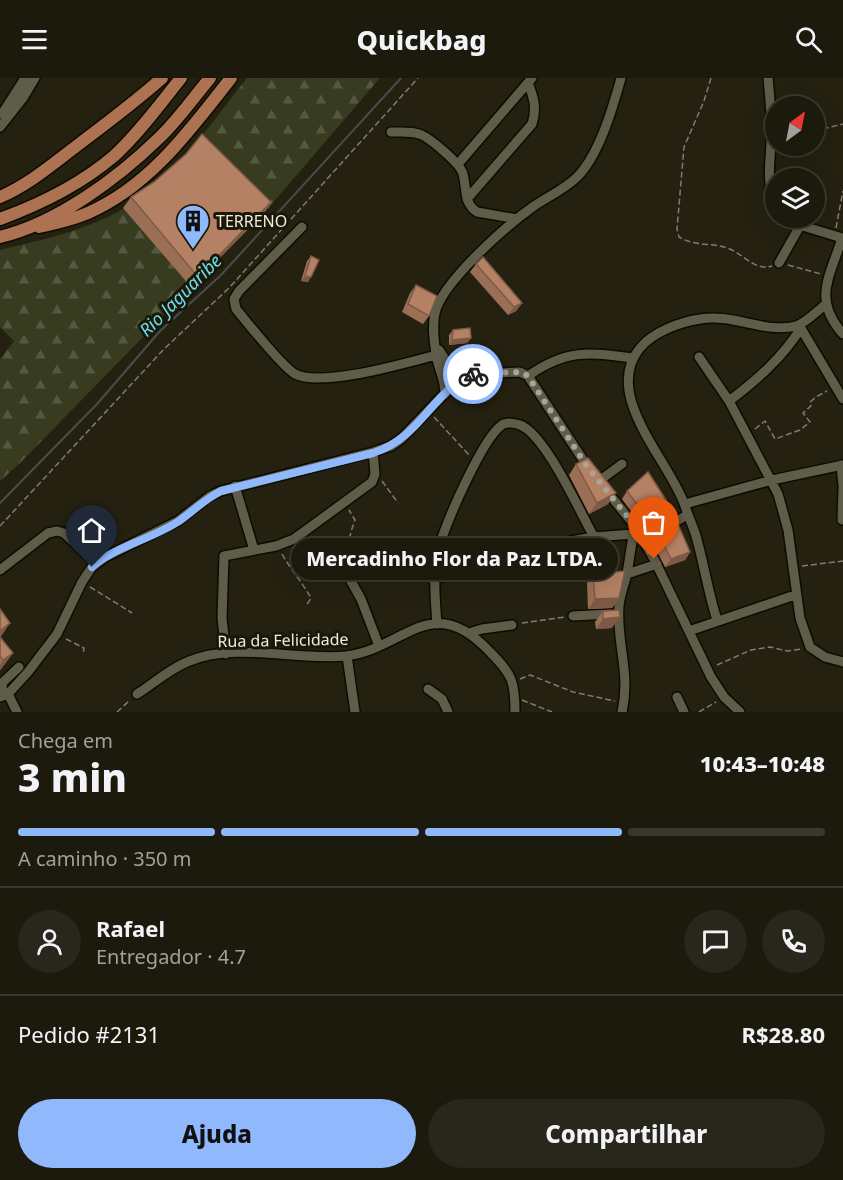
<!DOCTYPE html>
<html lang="pt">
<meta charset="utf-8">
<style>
body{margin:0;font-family:"Noto Sans",sans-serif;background:#29261b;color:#f1f3f6;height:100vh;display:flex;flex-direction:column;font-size:22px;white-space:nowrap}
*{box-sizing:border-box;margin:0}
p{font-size:20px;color:#a0a09d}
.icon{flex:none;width:33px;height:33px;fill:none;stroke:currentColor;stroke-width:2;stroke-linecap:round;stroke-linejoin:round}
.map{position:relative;height:634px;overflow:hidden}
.details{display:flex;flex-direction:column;background:#1c190d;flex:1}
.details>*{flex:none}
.needle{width:39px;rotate:32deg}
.fabs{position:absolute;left:765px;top:18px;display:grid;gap:12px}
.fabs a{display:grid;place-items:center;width:60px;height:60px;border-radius:50%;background:#1c190d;box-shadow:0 6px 24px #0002,0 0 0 2px #3a382e;font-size:30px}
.pin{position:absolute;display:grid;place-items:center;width:51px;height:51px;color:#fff;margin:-62px -26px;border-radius:50% 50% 50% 0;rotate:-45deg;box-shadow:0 0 6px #0007}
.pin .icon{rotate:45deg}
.courier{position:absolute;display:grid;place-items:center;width:60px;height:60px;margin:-30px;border:4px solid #90b8fd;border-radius:50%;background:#fff;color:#222;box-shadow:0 2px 8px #0007}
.bubble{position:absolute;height:42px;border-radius:21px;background:#1c190d;box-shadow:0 6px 24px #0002,0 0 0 2px #3a382e;font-size:20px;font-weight:800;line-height:42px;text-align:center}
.head em{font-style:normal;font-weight:800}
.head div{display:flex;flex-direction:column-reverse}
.head{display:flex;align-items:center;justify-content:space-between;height:102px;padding:0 18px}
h1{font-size:39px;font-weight:800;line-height:45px}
.bar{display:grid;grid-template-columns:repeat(4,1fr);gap:9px 6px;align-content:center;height:72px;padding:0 18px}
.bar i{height:8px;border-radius:4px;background:#3a382e}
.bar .selected{background:#90b8fd}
.bar p{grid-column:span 4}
.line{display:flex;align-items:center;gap:15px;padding:0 18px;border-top:2px solid #3a382e}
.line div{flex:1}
.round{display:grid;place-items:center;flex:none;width:63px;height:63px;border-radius:32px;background:#29261b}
.primary-button{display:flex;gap:12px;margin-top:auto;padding:12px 18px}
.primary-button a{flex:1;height:69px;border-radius:36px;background:#90b8fd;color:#111;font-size:24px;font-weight:800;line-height:69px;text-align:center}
.primary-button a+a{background:#29261b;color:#f1f3f6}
header{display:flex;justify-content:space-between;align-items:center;height:78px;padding:0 18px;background:#1c190d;font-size:27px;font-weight:800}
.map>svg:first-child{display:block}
.forest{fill:url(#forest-firs)}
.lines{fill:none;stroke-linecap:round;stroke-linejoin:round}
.stream{stroke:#474e4d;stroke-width:2}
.minor-casing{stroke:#0e0b01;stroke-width:12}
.major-casing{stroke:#0e0b01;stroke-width:15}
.path{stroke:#7f7c6f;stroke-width:1.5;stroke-dasharray:6 3;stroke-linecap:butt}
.minor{stroke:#5f5c49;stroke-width:9}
.major{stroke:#ac7251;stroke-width:12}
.wall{fill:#9b6f56}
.shaded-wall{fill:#7e5a46}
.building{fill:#b48164;stroke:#7e5a46;stroke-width:1.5}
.done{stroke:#a8a599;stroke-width:6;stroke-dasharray:0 10.8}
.route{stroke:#90b8fd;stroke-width:8}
.labels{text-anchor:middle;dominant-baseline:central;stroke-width:6;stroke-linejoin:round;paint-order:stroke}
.poi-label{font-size:16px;fill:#eeece2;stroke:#1b1808;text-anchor:start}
.street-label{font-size:16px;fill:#eeece2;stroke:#1b1808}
.water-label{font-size:18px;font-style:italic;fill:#69dcec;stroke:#1b1808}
</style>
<header><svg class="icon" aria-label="menu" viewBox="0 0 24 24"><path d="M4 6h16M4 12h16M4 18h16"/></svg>Quickbag<svg class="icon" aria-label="search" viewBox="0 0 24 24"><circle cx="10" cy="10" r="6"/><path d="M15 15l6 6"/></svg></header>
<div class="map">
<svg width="843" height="634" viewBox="0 0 843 634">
<defs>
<pattern id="forest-firs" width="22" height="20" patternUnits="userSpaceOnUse" patternTransform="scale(1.5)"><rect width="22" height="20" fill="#373b1f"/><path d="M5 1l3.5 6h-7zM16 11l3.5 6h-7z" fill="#54583f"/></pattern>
</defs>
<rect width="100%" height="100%" fill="#252111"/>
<path class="forest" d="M247,0H380L264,135L21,384L0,403V281L14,263L0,249V172C32,164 66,157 97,144C164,117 204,54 247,0Z"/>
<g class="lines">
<path class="stream" d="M0,425L97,326L160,253L221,197L401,0"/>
<g class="minor-casing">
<path id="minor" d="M768,0C770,20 772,42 771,62C771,81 765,106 776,123
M2,36L25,0
M0,49L23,20L35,0
M391,54C400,54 411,53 419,56C429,59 461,86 463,96C467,110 463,125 477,134L517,141
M458,86L532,0
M467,121L532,46C537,30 534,20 528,5
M789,140L806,149L842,160C830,199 812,221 843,256
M302,149L239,213L234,221L236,231C247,244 282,289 295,296C322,310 409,284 440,276
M779,185L801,146
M799,247L843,321
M439,272L459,303
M699,279L729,323L778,416L788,452L800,540L810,569L825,579L843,584
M528,298C566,271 589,274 632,280
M445,316C445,299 438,291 436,276C434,263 432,249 435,235C442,204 507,147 534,128C549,118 567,110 579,97C600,74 613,29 621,0
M729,323C757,302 782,280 801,250
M841,387L843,408
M599,403L622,386
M235,408L254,472
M605,411L635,448L654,481L711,599L724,619L740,634
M685,426L772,402L843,387
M842,442L843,411
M634,451L627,496L657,486
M644,463L687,437
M342,487L361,521L379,568
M0,492L48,455L57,453L64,455L96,485
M433,502L514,473L594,459L633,456
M573,538L610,536
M717,542C708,514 704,486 696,458C693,448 688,438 685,428C670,383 601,317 640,270C653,254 680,244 700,241C732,235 765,256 796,248C806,245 817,233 825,227
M437,546C435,520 433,498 438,473C443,450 483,359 502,347C506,344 515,345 520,347C545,356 580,434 594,459
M689,553L795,517
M469,555L482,551L512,547
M226,576L222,540L224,478L276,468L294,461L372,404L375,396L373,374
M347,578L355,634
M428,611L442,621L448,634
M8,616L17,634
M137,616C153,606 168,592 187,584C236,563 294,583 346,578C405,571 431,511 490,574C512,596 515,603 515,634
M3,618L2,605L19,589
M0,619L8,616L28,594L57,556L82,504L92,489L105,479L178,443L210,418L221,413L373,374L391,368L401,361L448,312L464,300L474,296L520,294L528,298L589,391
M677,619L684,634
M622,634C631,595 616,564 619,528C620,517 624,507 627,496"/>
</g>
<g class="major-casing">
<path id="major" d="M0,119C28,107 50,88 74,70C104,47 134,25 162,0
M0,141C41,126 80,107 114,78C139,55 160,26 181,0
M39,149C56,145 72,142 88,135C150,108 190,52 231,0
M0,159C57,145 117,101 159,60C178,42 193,20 210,0"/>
</g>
<path class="path" d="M711,0L704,23L684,69L677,151L679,159C695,169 713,164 730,171C744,177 755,193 772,188
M814,53L843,46
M836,150L843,113
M788,187L821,196
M434,339L469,377
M755,351L765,343L775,361L800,352L810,344L803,335L811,328L810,324L816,319L827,313
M382,403L398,425
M0,448L164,271L229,210L418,0
M282,476C291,492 302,504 311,520L306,528
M344,478C349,467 350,454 355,442L349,432
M802,488L843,483
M90,509L132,535
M522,545L565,539
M66,561L84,570L83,577
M717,587L751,572L770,569L787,573L801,571
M520,601L530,597L573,614L615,623
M522,622L552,634
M117,634L129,623
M699,634L716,624"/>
<use href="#minor" class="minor"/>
<use href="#major" class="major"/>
</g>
<path class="wall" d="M131,119L271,124L264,135L191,209L123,130Z
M311,178L308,204L301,203L307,183Z
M476,186L522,225L516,233L508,237L470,194Z
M416,207L429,238L423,246L402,234L410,215Z
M453,252L471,260L467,265L449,267V257Z
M576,386L608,426L589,436L569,397Z
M627,413L665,424L671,434L666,442L646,454L622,421Z
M659,457L690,474L685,482L665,489L653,466Z
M593,496L619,520L612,530L588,531L587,505Z
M0,531V559L13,575L0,592Z
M603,533L612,550L596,551L595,544Z"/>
<path class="shaded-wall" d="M271,124L264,135L191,209L198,199Z
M305,198L311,199L308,204L301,203Z
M522,225L516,233L508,237L514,229Z
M471,260L467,265L449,267L452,262Z
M616,415L608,426L589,436L597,425Z
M671,434L666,442L646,454L652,446Z
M690,474L685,482L665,489L671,481Z
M619,520L612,530L588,531L595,521Z
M620,539L612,550L596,551L603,541Z
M10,545L0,560V553Z
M13,575L2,590L0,592V587L3,582Z"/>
<path class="building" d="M202,56L271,124L198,199L131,119L154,104L186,76Z
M311,178L319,182L311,199L305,198Z
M483,179L522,225L514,229L476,186Z
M416,207L437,218L429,238L408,226Z
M470,250L471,260L452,262L453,252Z
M588,380L616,415L597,425L576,386Z
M648,394L666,422L664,423L671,434L652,446L627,413Z
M678,446L690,474L671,481L659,457Z
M625,493L619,520L595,521L593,496Z
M0,531L10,545L0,553Z
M619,532L620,539L603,541V533Z
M0,559L13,575L3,582L0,578Z"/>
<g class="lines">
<path class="done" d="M473,296L520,294L528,298L586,387L635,448L654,481"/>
<path class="route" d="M92,489C116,468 152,461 179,443C193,433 205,421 221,413L373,375C422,359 431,314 473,296"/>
</g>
<defs>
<g id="building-pin" transform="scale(1.725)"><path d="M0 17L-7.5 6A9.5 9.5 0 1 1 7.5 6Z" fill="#90b8fd" stroke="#1b1808"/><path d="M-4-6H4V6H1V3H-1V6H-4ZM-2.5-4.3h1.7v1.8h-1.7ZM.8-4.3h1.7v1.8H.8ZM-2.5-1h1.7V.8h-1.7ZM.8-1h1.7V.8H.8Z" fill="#111"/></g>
</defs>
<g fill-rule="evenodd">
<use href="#building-pin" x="193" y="143"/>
</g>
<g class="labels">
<g class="poi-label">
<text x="216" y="143">TERRENO</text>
</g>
<g class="street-label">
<text transform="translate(283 562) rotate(-1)">Rua da Felicidade</text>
</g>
<g class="water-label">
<text transform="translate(180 217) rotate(-45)">Rio Jaguaribe</text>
</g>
</g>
</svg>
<div class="fabs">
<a><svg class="needle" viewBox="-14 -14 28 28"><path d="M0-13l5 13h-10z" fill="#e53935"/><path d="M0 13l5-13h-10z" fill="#a0a09d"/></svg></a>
<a><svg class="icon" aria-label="layers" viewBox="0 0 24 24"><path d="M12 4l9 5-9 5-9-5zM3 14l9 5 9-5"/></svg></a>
</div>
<div class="pin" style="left:654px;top:481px;background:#ea580c"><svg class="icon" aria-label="bag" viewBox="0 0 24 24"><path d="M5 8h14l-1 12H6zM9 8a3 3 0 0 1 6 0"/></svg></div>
<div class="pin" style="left:92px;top:489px;background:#1f2937"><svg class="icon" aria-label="home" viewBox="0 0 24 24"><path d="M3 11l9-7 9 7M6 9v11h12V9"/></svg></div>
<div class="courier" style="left:473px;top:296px"><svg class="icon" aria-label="bike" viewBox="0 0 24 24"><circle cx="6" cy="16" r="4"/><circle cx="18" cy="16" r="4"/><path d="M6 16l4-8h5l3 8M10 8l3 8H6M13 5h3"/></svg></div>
<div class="bubble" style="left:291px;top:460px;width:327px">Mercadinho Flor da Paz LTDA.</div>
</div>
<section class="details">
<div class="head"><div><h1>3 min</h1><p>Chega em</p></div><em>10:43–10:48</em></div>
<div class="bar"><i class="selected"></i><i class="selected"></i><i class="selected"></i><i></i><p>A caminho · 350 m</p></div>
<div class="line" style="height:108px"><a class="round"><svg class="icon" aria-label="person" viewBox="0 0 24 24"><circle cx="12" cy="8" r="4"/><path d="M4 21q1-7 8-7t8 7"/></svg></a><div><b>Rafael</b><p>Entregador · 4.7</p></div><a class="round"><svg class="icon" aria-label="chat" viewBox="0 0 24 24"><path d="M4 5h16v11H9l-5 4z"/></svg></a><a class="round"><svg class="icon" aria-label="phone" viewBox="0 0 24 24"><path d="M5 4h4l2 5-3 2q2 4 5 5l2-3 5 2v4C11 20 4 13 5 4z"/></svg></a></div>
<div class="line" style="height:78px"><div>Pedido #2131</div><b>R$28.80</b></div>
<div class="primary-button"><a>Ajuda</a><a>Compartilhar</a></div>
</section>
